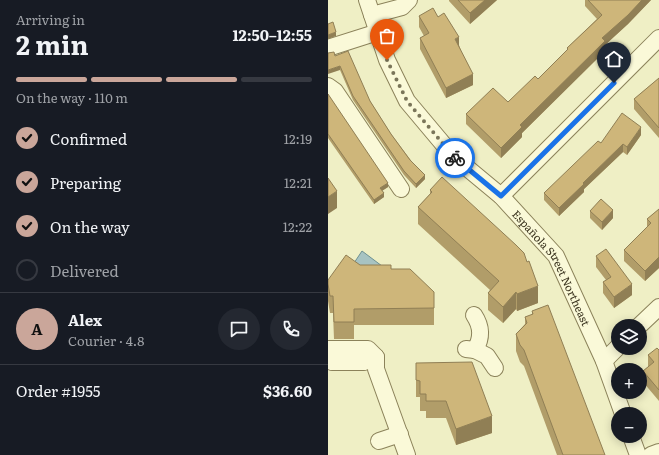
<!DOCTYPE html>
<meta charset="utf-8">
<style>
body{margin:0;font-family:Literata,serif;background:#242831;color:#f1f3f6;height:100vh;display:flex;flex-direction:column;font-size:15px;white-space:nowrap}
*{box-sizing:border-box;margin:0}
p{font-size:13px;color:#9ea1a6}
.icon{flex:none;width:22px;height:22px;fill:none;stroke:currentColor;stroke-width:2;stroke-linecap:round;stroke-linejoin:round}
.map{position:relative;flex:1;overflow:hidden}
.side{display:flex;flex-direction:column;background:#171b24;width:328px}
.side>*{flex:none}
.fabs{position:absolute;left:283px;top:319px;display:grid;gap:8px}
.fabs a{display:grid;place-items:center;width:36px;height:36px;border-radius:50%;background:#171b24;box-shadow:0 2px 10px #0003;font-size:20px}
.pin{position:absolute;display:grid;place-items:center;width:34px;height:34px;color:#fff;margin:-41px -17px;border-radius:50% 50% 50% 0;rotate:-45deg;box-shadow:0 0 4px #0007}
.pin .icon{rotate:45deg}
.courier{position:absolute;display:grid;place-items:center;width:40px;height:40px;margin:-20px;border:3px solid #1a73e8;border-radius:50%;background:#fff;color:#222;box-shadow:0 1px 5px #0007}
.head em{font-style:normal;font-weight:700}
.head div{display:flex;flex-direction:column-reverse}
.head{display:flex;align-items:center;justify-content:space-between;height:68px;padding:0 16px}
h1{font-size:26px;font-weight:700;line-height:30px}
.bar{display:grid;grid-template-columns:repeat(4,1fr);gap:6px 4px;align-content:center;height:48px;padding:0 16px}
.bar i{height:5px;border-radius:3px;background:#363941}
.bar .active{background:#caa69a}
.bar p{grid-column:span 4}
.line{display:flex;align-items:center;gap:10px;padding:0 16px;border-top:1px solid #363941}
.line div{flex:1}
.round{display:grid;place-items:center;flex:none;width:42px;height:42px;border-radius:21px;background:#242831}
ol{padding:0 16px;list-style:none}
li{display:flex;align-items:center;gap:12px;height:44px}
li p{margin-inline-start:auto}
li .icon{padding:4px;border-radius:50%;background:#caa69a;color:#111;stroke-width:4}
li:last-child{color:#9ea1a6}
li i{width:22px;height:22px;border:2px solid #363941;border-radius:50%}
main{display:flex;flex:1;min-height:0}
.map>svg:first-child{display:block}
.water{fill:#a7c3c2;stroke:#6d9091}
.lines{fill:none;stroke-linecap:round;stroke-linejoin:round}
.minor-casing{stroke:#8b825a;stroke-width:18}
.minor{stroke:#faf9d8;stroke-width:16}
.wall{fill:#b19d69}
.shaded-wall{fill:#907f55}
.building{fill:#ceb67a;stroke:#907f55}
.done{stroke:#7a7559;stroke-width:4;stroke-dasharray:0 7.2}
.route{stroke:#1a73e8;stroke-width:5}
.labels{text-anchor:middle;dominant-baseline:central;stroke-width:3;stroke-linejoin:round;paint-order:stroke}
.street-label{font-size:11px;fill:#3b341f;stroke:#f6f6d5}
</style>
<main>
<section class="side">
<div class="head"><div><h1>2 min</h1><p>Arriving in</p></div><em>12:50–12:55</em></div>
<div class="bar"><i class="active"></i><i class="active"></i><i class="active"></i><i></i><p>On the way · 110 m</p></div>
<ol>
<li><svg class="icon" aria-label="check" viewBox="0 0 24 24"><path d="M5 12l5 5 9-10"/></svg>Confirmed<p>12:19</p></li>
<li><svg class="icon" aria-label="check" viewBox="0 0 24 24"><path d="M5 12l5 5 9-10"/></svg>Preparing<p>12:21</p></li>
<li><svg class="icon" aria-label="check" viewBox="0 0 24 24"><path d="M5 12l5 5 9-10"/></svg>On the way<p>12:22</p></li>
<li><i></i>Delivered</li>
</ol>
<div class="line" style="height:72px"><b class="round" style="background:#caa69a;color:#111">A</b><div><b>Alex</b><p>Courier · 4.8</p></div><a class="round"><svg class="icon" aria-label="chat" viewBox="0 0 24 24"><path d="M4 5h16v11H9l-5 4z"/></svg></a><a class="round"><svg class="icon" aria-label="phone" viewBox="0 0 24 24"><path d="M5 4h4l2 5-3 2q2 4 5 5l2-3 5 2v4C11 20 4 13 5 4z"/></svg></a></div>
<div class="line" style="height:52px"><div>Order #1955</div><b>$36.60</b></div>
</section>
<div class="map">
<svg width="331" height="455" viewBox="0 0 331 455">
<rect width="100%" height="100%" fill="#efefc5"/>
<path class="water" d="M34,251L54,266H24Z"/>
<g class="lines">
<g class="minor-casing">
<g id="minor">
<path id="s1" d="M39,0L59,60L79,101L126,157L173,196L228,256L276,361L295,414"/>
<path d="M44,15L74,7L81,0"/>
<path d="M0,48L50,32"/>
<path d="M0,86L7,91L73,189"/>
<path d="M173,196L331,38"/>
<path d="M311,326L331,307"/>
<path d="M0,349H40L48,357V369L79,455"/>
<path d="M138,349L147,350C154,338 154,327 146,315"/>
<path d="M147,350L159,356L167,368"/>
<path d="M0,360L4,362H36L48,357"/>
<path d="M276,361L290,347"/>
<path d="M303,436L310,455"/>
<path d="M51,441L72,434"/>
<path d="M323,455L331,452"/>
</g>
</g>
<use href="#minor" class="minor"/>
</g>
<path class="wall" d="M121,0H169L142,24L121,1Z
M257,0H323L300,24L277,45V51L194,133V137L173,158L138,124V114L180,102L210,79L239,50V48L269,19L257,6Z
M91,16L110,17L131,45L145,85L118,98L92,49V38L96,36L91,27Z
M7,56L42,101L63,134L97,179L88,188L76,175L25,100L12,70Z
M331,78V138L306,109V99Z
M0,95L60,187L54,191L56,197L46,204L0,138Z
M313,135L299,155L295,152L256,189V192L231,216L216,200V193L273,143Z
M102,190L210,303L189,311L188,309L175,323L160,310V293L162,290L90,224V207L102,194Z
M331,209V268L317,281L296,261V250L319,227V219Z
M262,211L285,218L274,230L262,218Z
M268,256L304,295L286,308L275,293V282L278,280L268,267Z
M32,265L63,269L106,292V325H26V339H6L5,313H2L0,301V280Z
M204,311L277,455H229L196,366L192,362L188,351V334L197,324V317L204,315Z
M331,350V401L315,382V371L321,366H320V355Z
M88,363L164,433L128,445L118,418H98V411H92V397H88Z"/>
<path class="shaded-wall" d="M157,0H169L142,24V13Z
M314,0H323L300,24L277,45V51L194,133V137L173,158V148L192,125L274,38Z
M8,32V36L0,39V35Z
M131,37V48L127,39Z
M12,66V70L0,74V70Z
M145,74V85L118,98V88Z
M313,127V135L299,155V147Z
M295,144V152L256,189V192L231,216V208L255,183Z
M97,175V179L88,188V184Z
M60,183V187L52,192V188Z
M9,191V208L0,214V197Z
M56,193V197L46,204V200Z
M285,210V218L274,230V222Z
M331,257V268L317,281V271Z
M304,284V295L286,308V297Z
M210,286V303L189,311V294Z
M188,292V309L175,323V307Z
M164,416V433L128,445V429Z"/>
<path class="building" d="M130,0H157L142,13Z
M260,0H314L300,15L274,38L277,41L192,125L194,127L173,148L138,114L165,88L180,102L207,76L210,79L240,49L239,48L274,15Z
M105,8L110,17L116,13L131,37L127,39L145,74L118,88L92,38L101,33L91,16Z
M5,22L8,32L0,35V24Z
M20,51L42,101L63,134L82,160L97,175L88,184L76,171L25,96L12,66L0,70V53L6,52L7,56Z
M331,78V128L306,99Z
M0,94L60,183L52,188L56,193L46,200L0,134Z
M294,113L313,127L299,147L295,144L255,183L256,184L231,208L216,193L270,141L273,143Z
M114,177L188,245L196,253L199,262L201,261L210,286L189,294L188,292L175,307L160,293L171,281L90,207L104,192L102,190Z
M0,178L9,191L0,197Z
M273,199L285,210L274,222L262,211Z
M331,209V257L317,271L296,250L323,223L319,219Z
M278,249L304,284L286,297L275,282L283,277L268,256Z
M18,255L32,265H63V269H82L106,292V308L26,309V322H6L5,296H2L0,284V280Z
M220,305L277,455H235L196,350L192,345L188,334L199,323L197,317L205,314L204,311Z
M329,348L331,350V390L315,371L326,362L320,355Z
M144,362L164,416L128,429L118,401H98V394H92V381L88,380V363Z"/>
<g class="lines">
<path class="done" d="M59,60L79,101L127,158"/>
<path class="route" d="M127,158L173,196L286,83"/>
</g>
<g class="labels">
<g class="street-label">
<text stroke="none"><textPath href="#s1" startOffset="332">Española Street Northeast</textPath></text>
</g>
</g>
</svg>
<div class="fabs">
<a><svg class="icon" aria-label="layers" viewBox="0 0 24 24"><path d="M12 4l9 5-9 5-9-5zM3 14l9 5 9-5"/></svg></a>
<a>+</a>
<a>−</a>
</div>
<div class="pin" style="left:59px;top:60px;background:#ea580c"><svg class="icon" aria-label="bag" viewBox="0 0 24 24"><path d="M5 8h14l-1 12H6zM9 8a3 3 0 0 1 6 0"/></svg></div>
<div class="pin" style="left:286px;top:83px;background:#1f2937"><svg class="icon" aria-label="home" viewBox="0 0 24 24"><path d="M3 11l9-7 9 7M6 9v11h12V9"/></svg></div>
<div class="courier" style="left:127px;top:158px"><svg class="icon" aria-label="bike" viewBox="0 0 24 24"><circle cx="6" cy="16" r="4"/><circle cx="18" cy="16" r="4"/><path d="M6 16l4-8h5l3 8M10 8l3 8H6M13 5h3"/></svg></div>
</div>
</main>
